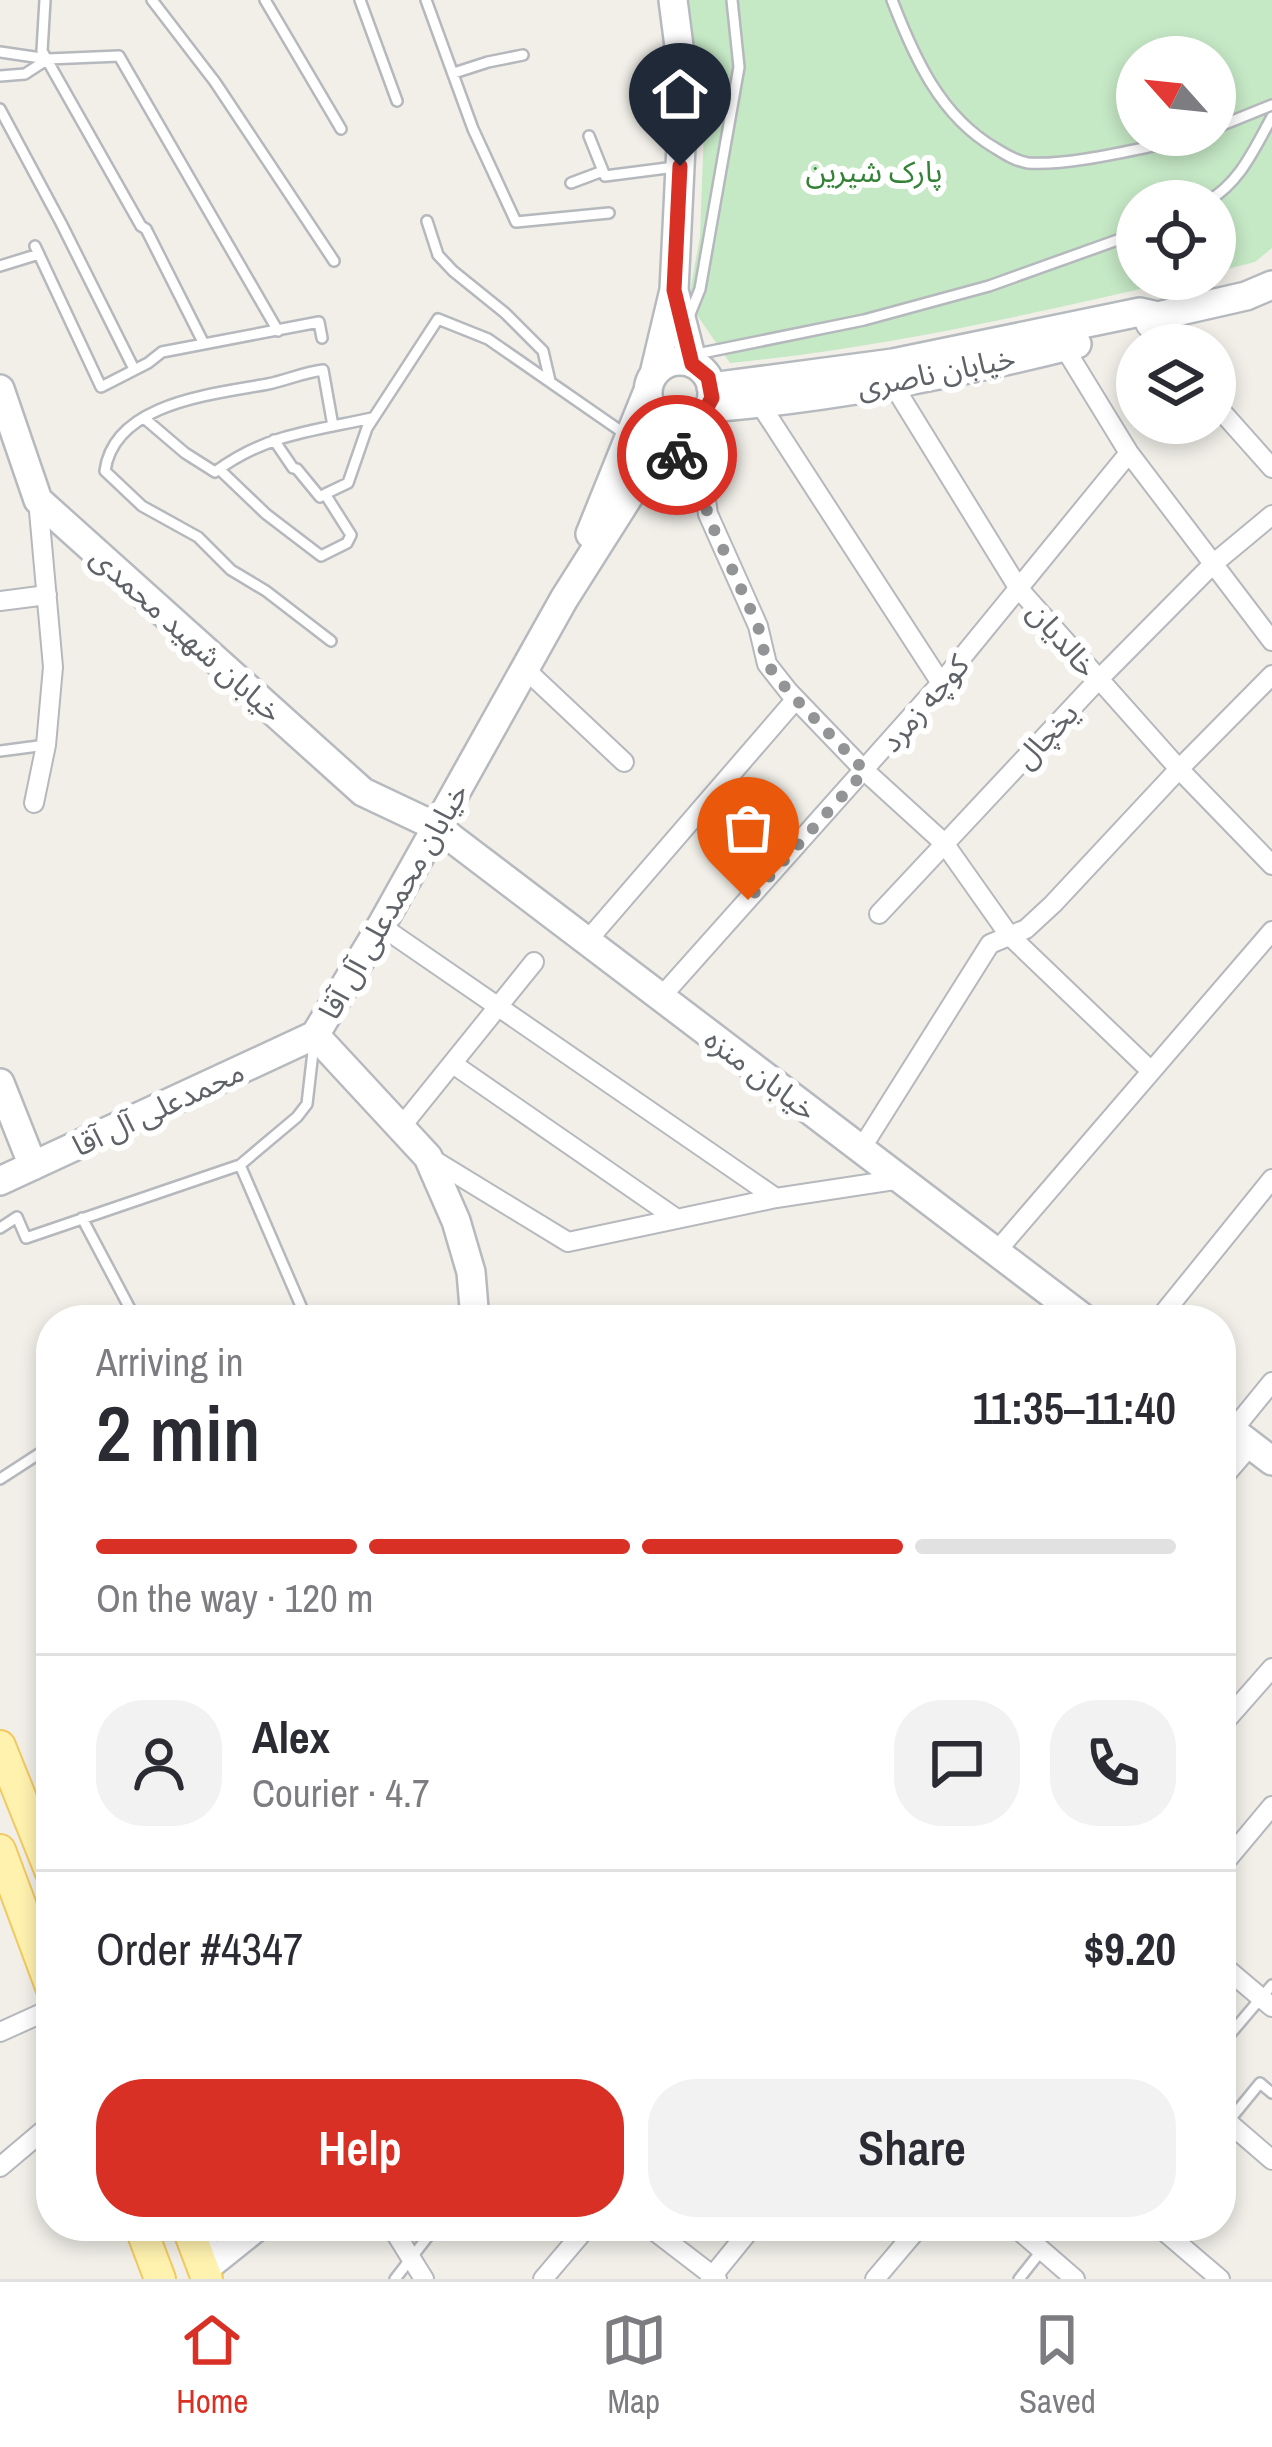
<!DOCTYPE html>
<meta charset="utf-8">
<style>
body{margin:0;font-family:"Archivo Narrow","Noto Sans Arabic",sans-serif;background:#f2f2f3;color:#2b2b33;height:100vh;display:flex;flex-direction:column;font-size:45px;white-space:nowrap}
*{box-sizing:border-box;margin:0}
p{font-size:39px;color:#7c7c81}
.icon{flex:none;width:66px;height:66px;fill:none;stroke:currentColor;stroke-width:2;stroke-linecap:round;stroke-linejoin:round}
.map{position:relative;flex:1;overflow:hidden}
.sheet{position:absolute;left:36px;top:1305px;width:1200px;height:936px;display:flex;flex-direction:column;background:#fff;border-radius:48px;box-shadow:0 6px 18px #0003}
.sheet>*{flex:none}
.needle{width:78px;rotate:297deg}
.fabs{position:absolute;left:1116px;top:36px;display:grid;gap:24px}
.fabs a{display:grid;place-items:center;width:120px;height:120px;border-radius:50%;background:#fff;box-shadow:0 6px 18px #0003;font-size:60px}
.pin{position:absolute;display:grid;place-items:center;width:102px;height:102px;color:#fff;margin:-123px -51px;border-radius:50% 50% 50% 0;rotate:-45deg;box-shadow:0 0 12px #0007}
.pin .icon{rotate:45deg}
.courier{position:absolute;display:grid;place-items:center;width:120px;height:120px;margin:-60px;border:9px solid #d93025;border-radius:50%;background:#fff;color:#222;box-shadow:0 3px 15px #0007}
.summary em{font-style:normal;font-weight:600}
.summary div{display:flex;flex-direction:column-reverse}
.summary{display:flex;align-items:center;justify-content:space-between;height:204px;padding:0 60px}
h1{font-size:78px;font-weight:600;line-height:90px}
.bar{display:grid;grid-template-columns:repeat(4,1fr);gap:18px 12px;align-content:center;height:144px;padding:0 60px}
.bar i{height:15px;border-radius:9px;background:#e1e1e2}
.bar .current{background:#d93025}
.bar p{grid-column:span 4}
.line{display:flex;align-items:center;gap:30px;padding:0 60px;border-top:3px solid #e1e1e2}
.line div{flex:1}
.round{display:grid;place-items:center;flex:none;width:126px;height:126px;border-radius:48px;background:#f2f2f3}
.primary-button{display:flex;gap:24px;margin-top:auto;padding:24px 60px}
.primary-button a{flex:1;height:138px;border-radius:48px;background:#d93025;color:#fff;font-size:48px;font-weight:600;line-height:138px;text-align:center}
.primary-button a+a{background:#f2f2f3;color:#2b2b33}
.dock{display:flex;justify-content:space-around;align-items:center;height:168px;border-top:3px solid #e1e1e2;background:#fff;font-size:33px;color:#7c7c81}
.dock a{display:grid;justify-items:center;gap:6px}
.dock .current{color:#d93025}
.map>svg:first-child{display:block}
.green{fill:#c5e8c5;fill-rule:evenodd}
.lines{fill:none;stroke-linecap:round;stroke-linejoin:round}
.lane-casing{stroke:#b5b8bc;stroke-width:14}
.street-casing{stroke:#b5b8bc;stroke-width:22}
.secondary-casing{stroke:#b6babf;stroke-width:32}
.primary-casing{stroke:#f2c960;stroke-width:34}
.lane{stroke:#fff;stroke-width:9}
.street{stroke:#fff;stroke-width:18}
.secondary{stroke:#fff;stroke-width:27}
.primary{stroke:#fff2af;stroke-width:30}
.done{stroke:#929495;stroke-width:12;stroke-dasharray:0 21.6}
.route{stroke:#d93025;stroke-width:15}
.labels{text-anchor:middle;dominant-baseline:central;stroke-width:12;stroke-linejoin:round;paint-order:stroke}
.park-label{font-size:30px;fill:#348238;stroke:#fff}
.street-label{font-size:30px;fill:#5f6368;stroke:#fff}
</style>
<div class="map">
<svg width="1272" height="2279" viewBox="0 0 1272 2279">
<rect width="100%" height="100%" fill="#f1efe8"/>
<path class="green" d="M689,0H1272V248L1255,262L1215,272V201H1137V279H1183C1033,314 883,348 730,363L688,302L700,237L704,129ZM1137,57H1215V135H1137Z"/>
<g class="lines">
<g class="lane-casing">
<path id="lane" d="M45,0L42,51L141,226L146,229L204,344
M152,0L215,82L334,261
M265,0L341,129
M360,0L397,101
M426,0L473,129L516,222L609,213
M892,0C914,57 940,116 995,148C1006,155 1016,161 1028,163C1071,166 1140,148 1183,140L1197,135
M0,52L48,59L119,56L278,331
M454,73L488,62L523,55
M0,76L25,74L48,59
M0,109L61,223L134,369
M1215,128L1272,105
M589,136L605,176L675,167
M571,183L603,171
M1208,201C1241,181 1254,149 1272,117
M427,221L438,255L453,271L505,313L543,351L550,381
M35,246L101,387L148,363L162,352L319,322L322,338
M0,266L39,254
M688,319L700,289L739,67L732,0
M692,355L864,320L989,286L1137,233
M144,418L185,453L215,472C266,434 313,431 372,418
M274,440L293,468L297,469L320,497L325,494
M219,469L266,514L321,556L347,543L351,535L325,494L348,483L367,428L438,319L488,339L625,434
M331,641L266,591L231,570L198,537L142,506L105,471C114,402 215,394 268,384C287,380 305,372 323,370L333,426
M0,751L46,745
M240,1165L307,1320
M82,1218L136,1320
M0,1228L17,1217L26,1238L240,1165L297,1117L307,1104L314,1043
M0,1479L51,1446
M1221,2045L1272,1985
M1228,2122L1260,2083L1272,2093
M208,2254L217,2226
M395,2279L436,2226
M1019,2279L1042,2250"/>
</g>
<g class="street-casing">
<path id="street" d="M1140,312L1146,326L1163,345
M1064,347L1129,453L1272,641
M892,383L1019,589L1179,769L1272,865
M760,404L941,683
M1215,404L1272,468
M667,442L705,494L708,514L758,626L767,664L789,692L865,771L944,843L1009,935L1151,1071
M0,601L47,595
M524,668L624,762
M34,803L46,745L53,667L38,500
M879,914L1098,680L1213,564L1272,515
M381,926L776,1198
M587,941L796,699
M661,997L941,683L1129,453
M453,1064L677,1219
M401,1127L534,962
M861,1149L990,944L1026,929L1053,904L1179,769L1272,675
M432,1159L568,1242L776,1198L901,1179
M996,1252L1272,931
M1158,1320L1272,1179
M1232,1431L1272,1382
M1221,1480L1251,1445
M1221,1726L1272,1668
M1221,1867L1272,1806
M1221,1964L1272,2007
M0,2032L51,2009
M1221,2116L1272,2160
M0,2167L51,2124
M391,2226L424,2279
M648,2226L717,2279
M1014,2226L1075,2279
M1158,2226L1220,2279
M543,2279L588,2226
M710,2279L753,2226
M875,2279L920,2226"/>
</g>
<g class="secondary-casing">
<path id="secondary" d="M673,0L684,85L674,290
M648 393a32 32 0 1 1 64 0a32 32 0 1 1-64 0Z
M654,374L674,290L693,364
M711,387L893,363L1140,312L1158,316L1246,296L1272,285
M0,389L38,500L363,792L437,827L1086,1320
M709,408C832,398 957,374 1077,344
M590,534L647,393
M0,1083L33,1166
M0,1181L315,1035
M475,1320L471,1272L456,1221L428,1157L315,1035L381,926L564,599L645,471L684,426
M1221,1422L1272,1461
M203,2270L258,2226"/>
</g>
<g class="primary-casing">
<path id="primary" d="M0,1746L51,1873
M0,1850L51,1987
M140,2226L160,2279
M187,2226L207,2279"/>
</g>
<use href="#lane" class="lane"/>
<use href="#street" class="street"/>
<use href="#secondary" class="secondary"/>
<use href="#primary" class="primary"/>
</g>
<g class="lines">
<path class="done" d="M677,455L706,494L707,514L758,626L767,664L789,692L865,771L748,900"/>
<path class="route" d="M677,455L667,442L684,425L702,416L712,398L708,377L692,364L674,290L680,166"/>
</g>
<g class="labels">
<g class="park-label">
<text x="874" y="171">پارک شیرین</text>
</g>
<g class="street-label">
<text transform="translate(936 372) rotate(-11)">خیابان ناصری</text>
<text transform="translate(187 634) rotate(42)">خیابان شهید محمدی</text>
<text transform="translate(1063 639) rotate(49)">خالدیان</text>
<text transform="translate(924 703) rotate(-49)">کوچه زمرد</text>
<text transform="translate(1046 735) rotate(-47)">یخچال</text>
<text transform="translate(393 901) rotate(-60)">خیابان محمدعلی آل آقا</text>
<text transform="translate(761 1074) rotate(37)">خیابان منزه</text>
<text transform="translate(158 1108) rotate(-25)">محمدعلی آل آقا</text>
</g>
</g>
</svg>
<div class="fabs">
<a><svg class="needle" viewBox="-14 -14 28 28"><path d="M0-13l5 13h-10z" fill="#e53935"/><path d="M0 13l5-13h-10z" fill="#7c7c81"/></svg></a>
<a><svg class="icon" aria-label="locate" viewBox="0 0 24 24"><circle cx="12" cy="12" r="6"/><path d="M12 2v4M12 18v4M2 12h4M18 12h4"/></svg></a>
<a><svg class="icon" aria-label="layers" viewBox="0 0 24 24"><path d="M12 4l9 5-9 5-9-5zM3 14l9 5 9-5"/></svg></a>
</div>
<div class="pin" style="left:748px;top:900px;background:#ea580c"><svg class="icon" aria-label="bag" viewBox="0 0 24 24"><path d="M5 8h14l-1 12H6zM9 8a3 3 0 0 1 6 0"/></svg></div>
<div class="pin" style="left:680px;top:166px;background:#1f2937"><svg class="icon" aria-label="home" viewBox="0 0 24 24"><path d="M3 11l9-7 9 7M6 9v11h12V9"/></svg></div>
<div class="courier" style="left:677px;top:455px"><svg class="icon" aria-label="bike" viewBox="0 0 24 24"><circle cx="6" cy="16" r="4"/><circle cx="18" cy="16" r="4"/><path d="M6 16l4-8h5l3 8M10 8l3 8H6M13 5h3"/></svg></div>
<section class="sheet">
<div class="summary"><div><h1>2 min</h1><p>Arriving in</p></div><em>11:35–11:40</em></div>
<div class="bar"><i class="current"></i><i class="current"></i><i class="current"></i><i></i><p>On the way · 120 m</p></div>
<div class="line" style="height:216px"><a class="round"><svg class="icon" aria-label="person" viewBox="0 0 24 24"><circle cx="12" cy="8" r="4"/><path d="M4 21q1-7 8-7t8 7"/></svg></a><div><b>Alex</b><p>Courier · 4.7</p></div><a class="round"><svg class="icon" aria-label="chat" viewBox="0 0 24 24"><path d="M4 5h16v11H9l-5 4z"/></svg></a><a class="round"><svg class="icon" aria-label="phone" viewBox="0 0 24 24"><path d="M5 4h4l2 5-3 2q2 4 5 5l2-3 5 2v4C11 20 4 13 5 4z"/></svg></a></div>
<div class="line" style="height:156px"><div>Order #4347</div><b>$9.20</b></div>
<div class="primary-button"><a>Help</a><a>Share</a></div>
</section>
</div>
<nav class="dock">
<a class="current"><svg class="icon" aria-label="home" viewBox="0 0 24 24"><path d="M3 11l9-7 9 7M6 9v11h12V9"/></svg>Home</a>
<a><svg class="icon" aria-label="map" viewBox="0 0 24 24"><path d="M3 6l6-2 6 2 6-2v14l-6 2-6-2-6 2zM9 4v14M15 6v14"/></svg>Map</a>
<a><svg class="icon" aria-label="saved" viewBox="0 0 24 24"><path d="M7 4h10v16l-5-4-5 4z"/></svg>Saved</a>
</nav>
